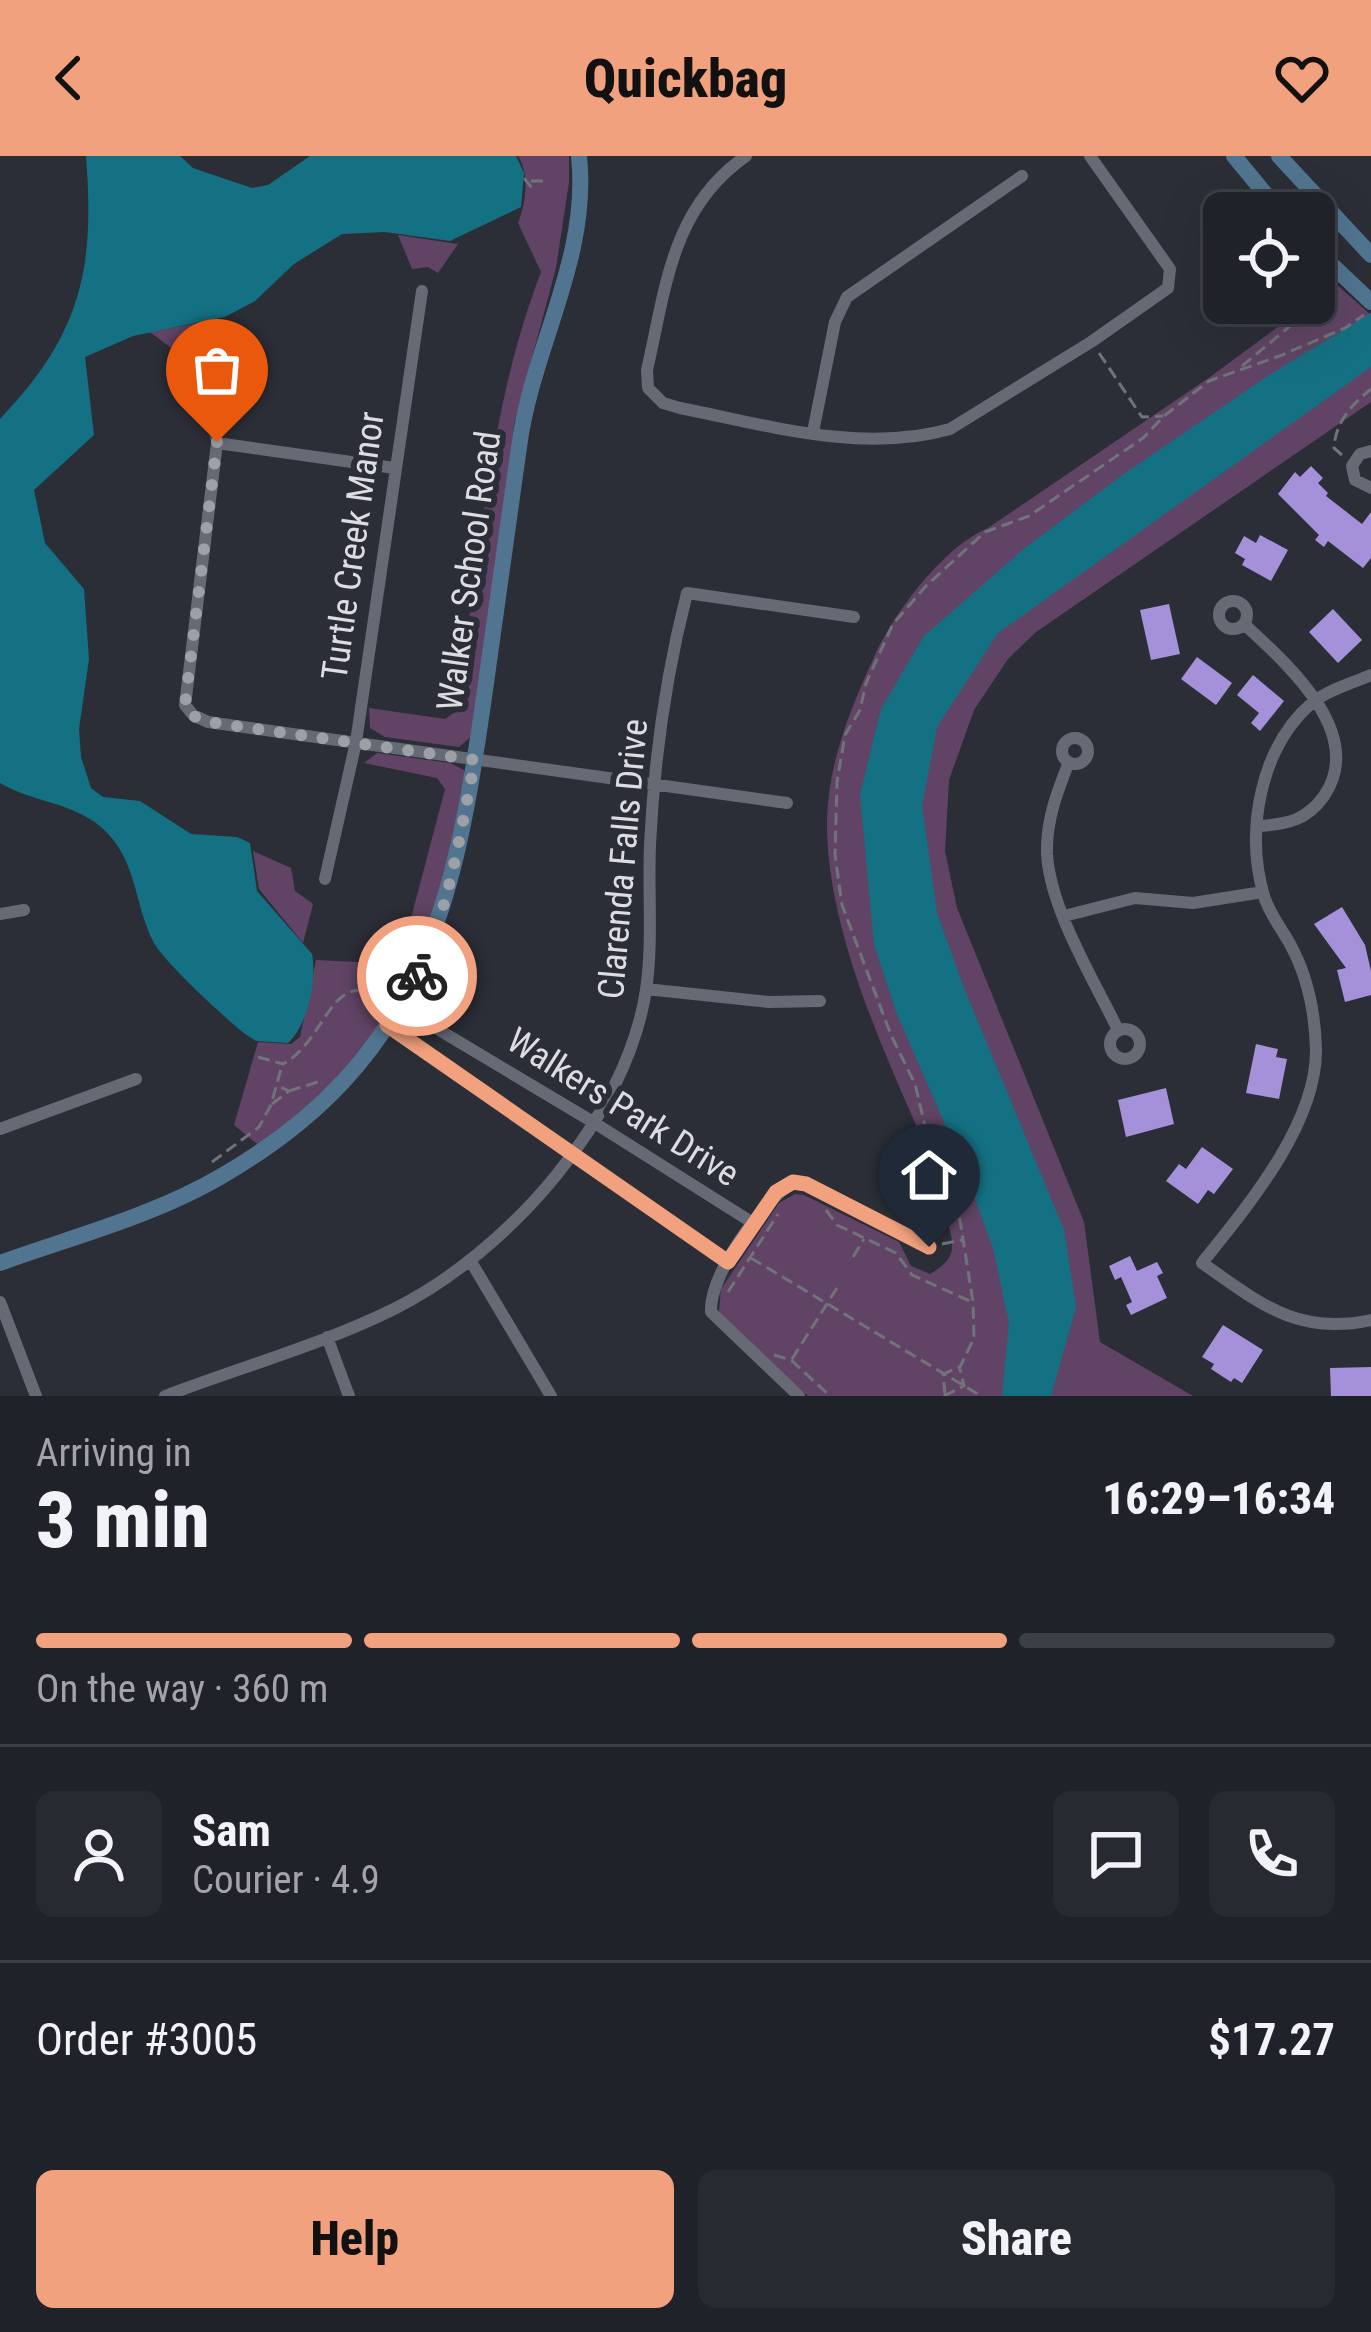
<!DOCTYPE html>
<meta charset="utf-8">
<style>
body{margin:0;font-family:"Roboto Condensed",sans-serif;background:#282a31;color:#f1f3f6;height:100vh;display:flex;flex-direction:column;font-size:45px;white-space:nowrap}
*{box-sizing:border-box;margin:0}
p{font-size:39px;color:#a2a4a8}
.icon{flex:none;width:66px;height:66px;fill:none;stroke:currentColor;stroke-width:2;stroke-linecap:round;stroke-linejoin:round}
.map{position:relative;height:1240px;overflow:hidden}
.sheet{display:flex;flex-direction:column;background:#202229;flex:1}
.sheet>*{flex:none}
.fabs{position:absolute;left:1203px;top:36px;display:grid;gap:24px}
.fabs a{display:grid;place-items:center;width:132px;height:132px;border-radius:18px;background:#202229;box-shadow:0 12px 48px #0002,0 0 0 3px #3d3f46;font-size:60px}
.pin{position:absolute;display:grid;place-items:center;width:102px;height:102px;color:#fff;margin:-123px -51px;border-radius:50% 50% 50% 0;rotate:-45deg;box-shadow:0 0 12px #0007}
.pin .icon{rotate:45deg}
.courier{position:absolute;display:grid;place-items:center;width:120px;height:120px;margin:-60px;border:9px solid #f1a17d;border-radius:50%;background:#fff;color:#222;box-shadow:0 3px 15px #0007}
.head em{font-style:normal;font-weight:800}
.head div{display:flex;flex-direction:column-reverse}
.head{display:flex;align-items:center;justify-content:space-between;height:204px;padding:0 36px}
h1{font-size:78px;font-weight:800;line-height:90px}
.bar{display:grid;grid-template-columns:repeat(4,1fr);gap:18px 12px;align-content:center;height:144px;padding:0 36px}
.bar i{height:15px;border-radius:9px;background:#3d3f46}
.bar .selected{background:#f1a17d}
.bar p{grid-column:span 4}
.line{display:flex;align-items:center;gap:30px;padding:0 36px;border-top:3px solid #3d3f46}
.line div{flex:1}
.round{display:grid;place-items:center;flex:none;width:126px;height:126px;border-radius:18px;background:#282a31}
.primary-button{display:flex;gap:24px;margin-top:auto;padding:24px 36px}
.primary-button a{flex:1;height:138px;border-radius:18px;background:#f1a17d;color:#111;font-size:48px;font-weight:800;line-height:138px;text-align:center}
.primary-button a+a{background:#282a31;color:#f1f3f6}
header{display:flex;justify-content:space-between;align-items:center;height:156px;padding:0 36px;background:#f1a17d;color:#111;font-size:54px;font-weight:800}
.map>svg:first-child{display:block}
.green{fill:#614465}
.water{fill:#147183}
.building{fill:#a591d9}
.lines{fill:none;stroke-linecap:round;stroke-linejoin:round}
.path{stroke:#70737a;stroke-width:3;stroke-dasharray:12 6;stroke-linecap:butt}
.street{stroke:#666a74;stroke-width:12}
.secondary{stroke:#517590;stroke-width:16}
.done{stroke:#9da0a7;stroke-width:12;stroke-dasharray:0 21.6}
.route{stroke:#f1a17d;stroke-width:15}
.labels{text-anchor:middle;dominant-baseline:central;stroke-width:12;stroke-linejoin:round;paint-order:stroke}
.street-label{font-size:36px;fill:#dbdde3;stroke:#2b2e37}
</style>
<header><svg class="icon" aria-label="back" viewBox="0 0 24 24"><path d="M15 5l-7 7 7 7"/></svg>Quickbag<svg class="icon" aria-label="heart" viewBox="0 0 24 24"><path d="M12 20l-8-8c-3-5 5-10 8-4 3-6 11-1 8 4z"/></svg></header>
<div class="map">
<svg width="1371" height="1240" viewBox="0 0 1371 1240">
<rect width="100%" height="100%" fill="#2b2e37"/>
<path class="green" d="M518,0H569V26L556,112L514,269L473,579L459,591L385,581L370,572L369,552L445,563L455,556C480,409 487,256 541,116L518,67C526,47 530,19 518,0Z
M398,79L458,88L438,117L428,111L412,113Z
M1336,128L1371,159V246L1036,476L1008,503L974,554L949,624L945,695L957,752L1084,1066L1100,1186L1193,1240H808L725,1166L719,1155L721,1133L779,1047L795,1038L804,1039L899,1086L911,1110L930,1118C955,1104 956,1092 947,1065L954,1055C905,939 826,791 827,665C828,607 851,551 875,499C895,456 943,391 988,372L1210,221Z
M210,165L199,174L205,197L188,205L150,176Z
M377,597L450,607L464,614L466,622L432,775L357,905L261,991L234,969L258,886L291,888L300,881L316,804L399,808L445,633L437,622L364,607Z
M253,695L291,712L295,735L313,748L303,787L259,733Z"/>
<path class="water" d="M86,0H180L193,12L252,32L268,29L310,0H516L524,17L521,51L450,85L385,76L342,78L294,108L255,145L225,161L133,180L85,201L94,279L34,334L45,387L84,433L89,503L79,573L81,601L91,632L103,641L140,645L191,678L237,681L250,687L257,735L312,798C317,824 308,869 288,887L256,885L245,878C224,861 166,808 154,787C133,747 138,703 101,671C71,646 32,646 0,627V263C81,178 95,114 86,0Z
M1371,157V211L998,477L937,571L922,650L937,757L964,832L1064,1074L1076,1151L1051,1240H1002L1009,1167L993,1092L961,1005L896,856L874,788L860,639L881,553L924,480L1026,391L1121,320L1269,219Z"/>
<path class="building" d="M1311,310L1323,322L1318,327L1328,337L1326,340L1362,368L1371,356V402L1363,412L1328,385L1324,391L1315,384L1319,379L1278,338L1295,316L1300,321Z
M1260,379L1288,394L1271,425L1242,409L1245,403L1235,397L1244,380L1256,387Z
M1169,448L1180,498L1151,504L1140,454Z
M1333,453L1362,484L1338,507L1309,476Z
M1197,501L1232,527L1216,549L1181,523Z
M1253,519L1284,545L1260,575L1251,567L1259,557L1237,539Z
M1342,751L1365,789L1371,815V839L1345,846L1337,814L1346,812L1314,768Z
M1256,888L1278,893L1276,901L1287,903L1279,943L1246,937Z
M1166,932L1174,968L1126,981L1118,944Z
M907,986L916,990L912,998L920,1002L915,1012L927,1018L914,1045L884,1030Z
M1202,991L1233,1013L1214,1038L1208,1034L1198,1048L1166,1025L1179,1008L1186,1013Z
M1130,1100L1137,1115L1157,1106L1163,1117L1157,1120L1167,1142L1131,1159L1126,1149L1132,1146L1121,1121L1115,1124L1109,1110Z
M1223,1169L1263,1194L1242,1227L1234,1222L1231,1226L1211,1213L1214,1208L1202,1201Z
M1371,1211V1240H1331L1330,1212Z"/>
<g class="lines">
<path class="path" d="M524,22L535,36
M531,25H544
M1099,197L1142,261L1163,260
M1242,210L1336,132
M1342,299L1334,292C1335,267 1352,248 1371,233
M258,901L283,908C315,891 327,844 350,836C362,832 377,834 389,834
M289,935L321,925
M272,948L289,935L278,930
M212,1006L259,971L271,949L282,909
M826,1054L837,1069L896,1097L912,1119L972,1146
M942,1088L962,1084
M853,1101L864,1083
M751,1102L981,1240
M728,1136L778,1058
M774,1199L791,1204L830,1240
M792,1203L837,1132
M945,1238L943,1218L960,1211L974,1182L973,1146L959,1058L963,1034L925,970L915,928L891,879L842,749L835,699L837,626L845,579L860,554L866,527L893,468L926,430L985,376L1029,360L1143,282L1164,260L1209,225L1282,199L1345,172L1364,159
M944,1240L964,1230L960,1213"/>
<path class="street" d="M746,0C671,52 666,132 647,214L648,232L663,247L680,252C766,269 863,298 950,273L1091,186L1168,132L1170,113L1090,0
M210,224L217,287L185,549L193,559L208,566L787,647
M813,276L835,166L847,141L1022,20
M217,287L394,312
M1371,295L1360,298L1352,310L1355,324L1371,332
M1219 459a14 14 0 1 1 28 0a14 14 0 1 1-28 0Z
M1244,468C1286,507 1367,577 1324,640C1307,664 1288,668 1260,670
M1371,519C1353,527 1328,534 1313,546C1260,591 1245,675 1264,740C1269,757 1281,772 1290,788C1307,819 1315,857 1316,893C1317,968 1247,1051 1202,1107C1260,1147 1296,1180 1371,1164
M1062 595a13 13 0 1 1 26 0a13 13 0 1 1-26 0Z
M1069,606C1057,636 1046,665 1047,698C1050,753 1094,824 1118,874
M325,723L356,586L422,135
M0,758L24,754
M1064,760L1135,742L1193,747L1263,736
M646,833L769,846L820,845
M399,850L593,966L753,1067
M387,869L728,1106
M1110 888a15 15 0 1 1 30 0a15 15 0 1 1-30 0Z
M0,973L136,923
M470,1104L551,1240
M0,1146L36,1240
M327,1181L349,1240
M165,1240C241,1211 321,1189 394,1153C508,1096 626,963 646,834C653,787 648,737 650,689C654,605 666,519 687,437L854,461
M799,1240L711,1156C709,1119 762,1046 793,1026L806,1028L929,1091"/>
<path class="secondary" d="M1234,0L1281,57
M1279,0L1371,99
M1314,92L1371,146
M0,1107C72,1081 153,1060 220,1021C423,904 455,750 485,534C496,453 507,372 519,291C532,191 590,103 579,0"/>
</g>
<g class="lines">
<path class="done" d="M217,286L185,549L193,560L208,566L475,604C460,677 450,752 417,820"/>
<path class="route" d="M417,820L387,869L728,1106L776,1036L793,1026L806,1028L929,1091"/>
</g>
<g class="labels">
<g class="street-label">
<text transform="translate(353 390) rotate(-82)">Turtle Creek Manor</text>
<text transform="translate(469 415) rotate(-82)">Walker School Road</text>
<text transform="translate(623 703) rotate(-85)">Clarenda Falls Drive</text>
<text transform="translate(623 951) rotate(32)">Walkers Park Drive</text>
</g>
</g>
</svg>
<div class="fabs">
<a><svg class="icon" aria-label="locate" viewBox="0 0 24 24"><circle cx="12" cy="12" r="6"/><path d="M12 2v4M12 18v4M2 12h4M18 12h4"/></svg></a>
</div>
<div class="pin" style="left:217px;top:286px;background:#ea580c"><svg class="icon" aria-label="bag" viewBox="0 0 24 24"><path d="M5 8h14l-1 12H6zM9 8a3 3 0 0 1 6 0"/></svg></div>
<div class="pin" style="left:929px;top:1091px;background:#1f2937"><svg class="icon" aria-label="home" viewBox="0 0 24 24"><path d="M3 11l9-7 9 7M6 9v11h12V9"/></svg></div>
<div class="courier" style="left:417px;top:820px"><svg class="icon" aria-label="bike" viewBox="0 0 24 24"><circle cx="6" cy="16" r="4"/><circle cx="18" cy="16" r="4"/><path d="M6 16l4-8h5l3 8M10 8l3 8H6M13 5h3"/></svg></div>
</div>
<section class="sheet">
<div class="head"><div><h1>3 min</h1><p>Arriving in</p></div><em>16:29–16:34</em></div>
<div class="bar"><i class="selected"></i><i class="selected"></i><i class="selected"></i><i></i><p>On the way · 360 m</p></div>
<div class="line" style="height:216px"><a class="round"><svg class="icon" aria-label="person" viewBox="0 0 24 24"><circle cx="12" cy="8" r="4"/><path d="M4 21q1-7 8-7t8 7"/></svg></a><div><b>Sam</b><p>Courier · 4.9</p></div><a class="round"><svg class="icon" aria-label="chat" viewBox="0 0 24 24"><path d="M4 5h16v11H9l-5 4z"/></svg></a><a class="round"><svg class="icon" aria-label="phone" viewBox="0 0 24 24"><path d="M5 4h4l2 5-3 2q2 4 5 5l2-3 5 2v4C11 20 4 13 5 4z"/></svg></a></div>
<div class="line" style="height:156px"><div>Order #3005</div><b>$17.27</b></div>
<div class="primary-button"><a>Help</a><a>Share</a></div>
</section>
